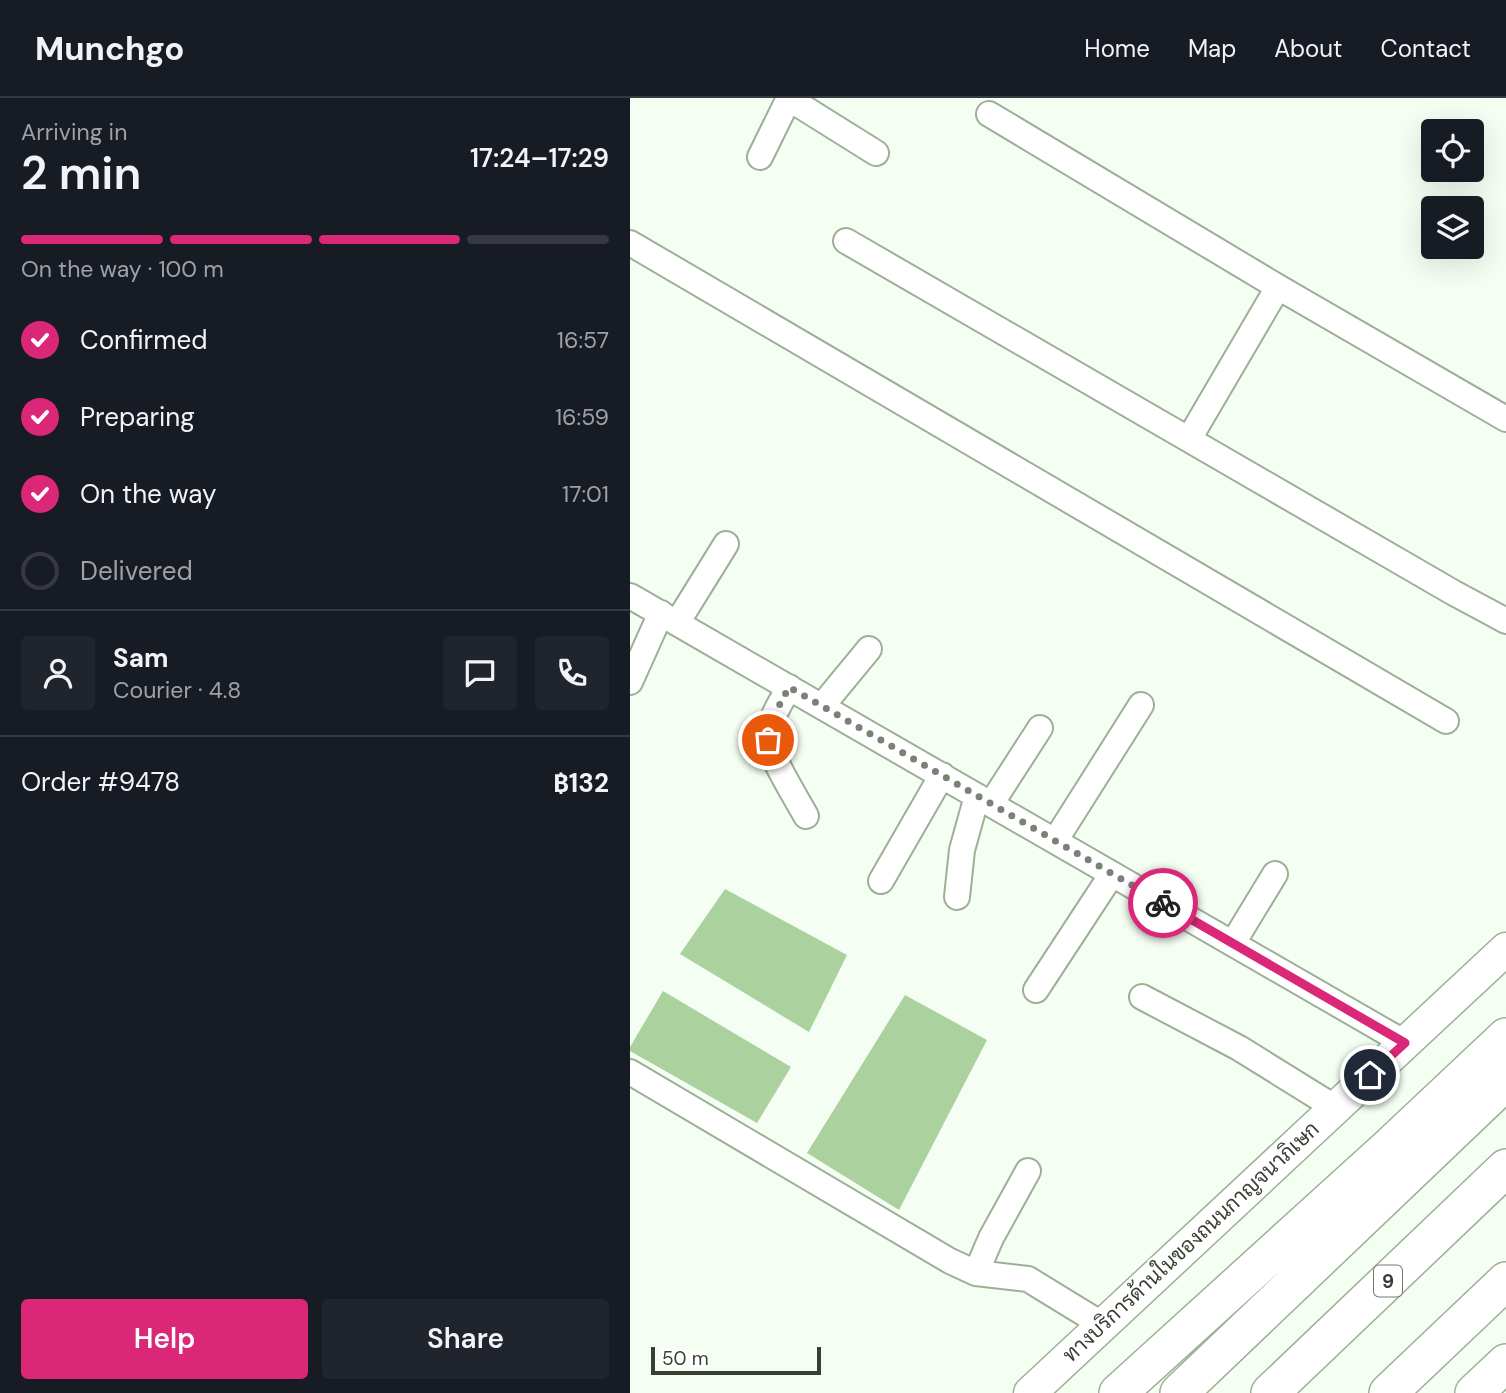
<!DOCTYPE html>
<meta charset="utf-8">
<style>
body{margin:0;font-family:"DM Sans",Sarabun,sans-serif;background:#20242c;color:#f1f3f6;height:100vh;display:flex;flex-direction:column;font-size:26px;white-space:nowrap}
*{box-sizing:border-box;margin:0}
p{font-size:23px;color:#9ea1a6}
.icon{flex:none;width:38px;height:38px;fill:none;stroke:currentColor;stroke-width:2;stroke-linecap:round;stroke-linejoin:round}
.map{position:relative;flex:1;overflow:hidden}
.sheet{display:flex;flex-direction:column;background:#171b24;width:630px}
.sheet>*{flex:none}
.fabs{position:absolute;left:791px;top:21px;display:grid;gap:14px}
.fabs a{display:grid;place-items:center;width:63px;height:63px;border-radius:7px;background:#171b24;box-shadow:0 7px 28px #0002;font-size:35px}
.scale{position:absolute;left:21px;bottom:18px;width:170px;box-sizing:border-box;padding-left:7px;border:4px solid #384035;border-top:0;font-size:19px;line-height:24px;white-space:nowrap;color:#384035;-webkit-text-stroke:5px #fff;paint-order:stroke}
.pin{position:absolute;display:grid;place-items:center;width:60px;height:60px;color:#fff;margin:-30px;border:4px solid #fff;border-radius:50%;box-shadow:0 2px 7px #0007}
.courier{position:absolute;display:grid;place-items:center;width:70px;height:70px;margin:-35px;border:5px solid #db2777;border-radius:50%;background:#fff;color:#222;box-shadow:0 2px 9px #0007}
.summary em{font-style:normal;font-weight:600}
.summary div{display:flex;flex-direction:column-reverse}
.summary{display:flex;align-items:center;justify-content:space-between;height:119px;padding:0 21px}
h1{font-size:46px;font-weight:600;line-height:52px}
.bar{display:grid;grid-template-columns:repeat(4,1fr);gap:10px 7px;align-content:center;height:84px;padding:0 21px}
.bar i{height:9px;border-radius:5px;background:#363941}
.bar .selected{background:#db2777}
.bar p{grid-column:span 4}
.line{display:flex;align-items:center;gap:18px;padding:0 21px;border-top:2px solid #363941}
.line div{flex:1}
.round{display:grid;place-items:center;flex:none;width:74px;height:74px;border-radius:7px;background:#20242c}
ol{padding:0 21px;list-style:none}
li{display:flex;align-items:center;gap:21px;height:77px}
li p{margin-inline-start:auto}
li .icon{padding:7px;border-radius:50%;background:#db2777;color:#fff;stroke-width:4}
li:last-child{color:#9ea1a6}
li i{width:38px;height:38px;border:4px solid #363941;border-radius:50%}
.primary-button{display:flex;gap:14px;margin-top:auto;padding:14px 21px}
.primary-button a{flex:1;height:80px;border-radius:7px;background:#db2777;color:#fff;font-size:28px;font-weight:600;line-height:80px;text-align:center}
.primary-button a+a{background:#20242c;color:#f1f3f6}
header{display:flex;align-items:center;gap:42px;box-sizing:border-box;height:98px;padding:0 35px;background:#171b24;border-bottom:2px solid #363941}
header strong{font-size:33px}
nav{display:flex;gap:38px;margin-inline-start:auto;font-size:24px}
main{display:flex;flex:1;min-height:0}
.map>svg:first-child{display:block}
.water{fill:#aad19e}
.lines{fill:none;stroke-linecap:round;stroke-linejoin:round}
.minor-casing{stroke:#9cb096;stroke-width:28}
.major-casing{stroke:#9cb096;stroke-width:35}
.highway-casing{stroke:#9cb096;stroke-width:40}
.minor{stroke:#fff;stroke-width:24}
.major{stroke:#fff;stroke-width:32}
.highway{stroke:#fff;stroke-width:37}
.done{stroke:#7a8278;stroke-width:7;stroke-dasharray:0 12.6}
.route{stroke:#db2777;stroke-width:9}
.labels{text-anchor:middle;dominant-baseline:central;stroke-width:5;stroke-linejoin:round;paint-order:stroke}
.shield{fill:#fff;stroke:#747972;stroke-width:2}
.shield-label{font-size:19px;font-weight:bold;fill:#384035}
.street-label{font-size:21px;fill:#384035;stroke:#fff}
</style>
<header>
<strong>Munchgo</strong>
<nav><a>Home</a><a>Map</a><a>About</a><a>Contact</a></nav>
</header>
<main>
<section class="sheet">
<div class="summary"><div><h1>2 min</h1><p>Arriving in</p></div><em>17:24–17:29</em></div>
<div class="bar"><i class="selected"></i><i class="selected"></i><i class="selected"></i><i></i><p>On the way · 100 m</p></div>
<ol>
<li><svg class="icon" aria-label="check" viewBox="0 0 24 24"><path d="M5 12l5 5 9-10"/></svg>Confirmed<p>16:57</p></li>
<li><svg class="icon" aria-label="check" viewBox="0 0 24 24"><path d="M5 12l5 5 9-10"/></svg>Preparing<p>16:59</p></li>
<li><svg class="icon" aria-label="check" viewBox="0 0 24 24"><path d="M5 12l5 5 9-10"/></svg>On the way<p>17:01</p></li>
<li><i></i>Delivered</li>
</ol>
<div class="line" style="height:126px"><a class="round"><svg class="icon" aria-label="person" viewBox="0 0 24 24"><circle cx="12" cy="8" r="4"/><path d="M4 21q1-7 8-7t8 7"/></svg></a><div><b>Sam</b><p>Courier · 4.8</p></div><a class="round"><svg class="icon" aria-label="chat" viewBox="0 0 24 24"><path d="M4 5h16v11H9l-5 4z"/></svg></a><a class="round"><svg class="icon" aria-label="phone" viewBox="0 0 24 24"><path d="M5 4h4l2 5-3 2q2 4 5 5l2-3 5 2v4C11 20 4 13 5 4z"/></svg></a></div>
<div class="line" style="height:91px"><div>Order #9478</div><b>฿132</b></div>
<div class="primary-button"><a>Help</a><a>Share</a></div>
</section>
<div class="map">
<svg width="876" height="1295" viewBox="0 0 876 1295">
<rect width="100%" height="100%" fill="#f5fef3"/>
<path class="water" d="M95,791L217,857L179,934L50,856Z
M33,893L161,969L127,1025L0,953V949Z
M275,897L357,942L269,1112L177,1055Z"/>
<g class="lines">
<g class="minor-casing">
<path id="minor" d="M158,0L246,55
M359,16L648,189L876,321
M130,59L159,0
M216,143L824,495L876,523
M0,145L816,623
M559,341L648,189
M0,498L775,945
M47,525L96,446
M0,584L31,515
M159,589C151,605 139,621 138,639C138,656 167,701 176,718
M192,608L239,551
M361,706L410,630
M425,743L511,607
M251,783L312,677
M327,799L332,752L347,698
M603,845L645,776
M406,892L482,776
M512,899L609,950L704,1009
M0,974L320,1163L346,1175L398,1181L473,1227
M346,1175L361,1140L398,1073"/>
</g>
<g class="major-casing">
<path id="major" d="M400,1295L876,851"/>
</g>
<g class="highway-casing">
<path id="highway" d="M488,1295L758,1050L876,939
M549,1295L876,983
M640,1295L876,1070
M758,1295L876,1183
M844,1295L876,1265"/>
</g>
<use href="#minor" class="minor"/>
<use href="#major" class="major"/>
<use href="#highway" class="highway"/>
</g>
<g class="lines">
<path class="done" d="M138,642L141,623L159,589L533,805"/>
<path class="route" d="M533,805L775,945L740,977"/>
</g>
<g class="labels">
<rect class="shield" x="744" y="1167.5" width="28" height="31" rx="5"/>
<g class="shield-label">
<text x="758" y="1183">9</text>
</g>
<g class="street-label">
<text transform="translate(561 1144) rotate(-43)">ทางบริการด้านในของถนนกาญจนาภิเษก</text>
</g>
</g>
</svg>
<div class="fabs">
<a><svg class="icon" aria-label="locate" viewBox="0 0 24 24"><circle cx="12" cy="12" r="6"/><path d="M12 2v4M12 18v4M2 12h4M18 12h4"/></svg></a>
<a><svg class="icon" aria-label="layers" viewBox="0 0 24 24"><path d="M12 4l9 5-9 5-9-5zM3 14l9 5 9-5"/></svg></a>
</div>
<div class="scale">50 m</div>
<div class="pin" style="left:138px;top:642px;background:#ea580c"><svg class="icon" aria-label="bag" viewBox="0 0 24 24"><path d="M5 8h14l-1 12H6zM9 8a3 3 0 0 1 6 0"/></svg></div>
<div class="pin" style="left:740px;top:977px;background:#1f2937"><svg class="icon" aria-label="home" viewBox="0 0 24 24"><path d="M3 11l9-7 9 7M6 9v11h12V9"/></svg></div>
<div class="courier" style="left:533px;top:805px"><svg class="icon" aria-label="bike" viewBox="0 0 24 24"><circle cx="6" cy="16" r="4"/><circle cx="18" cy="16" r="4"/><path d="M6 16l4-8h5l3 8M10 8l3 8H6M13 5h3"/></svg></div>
</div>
</main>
